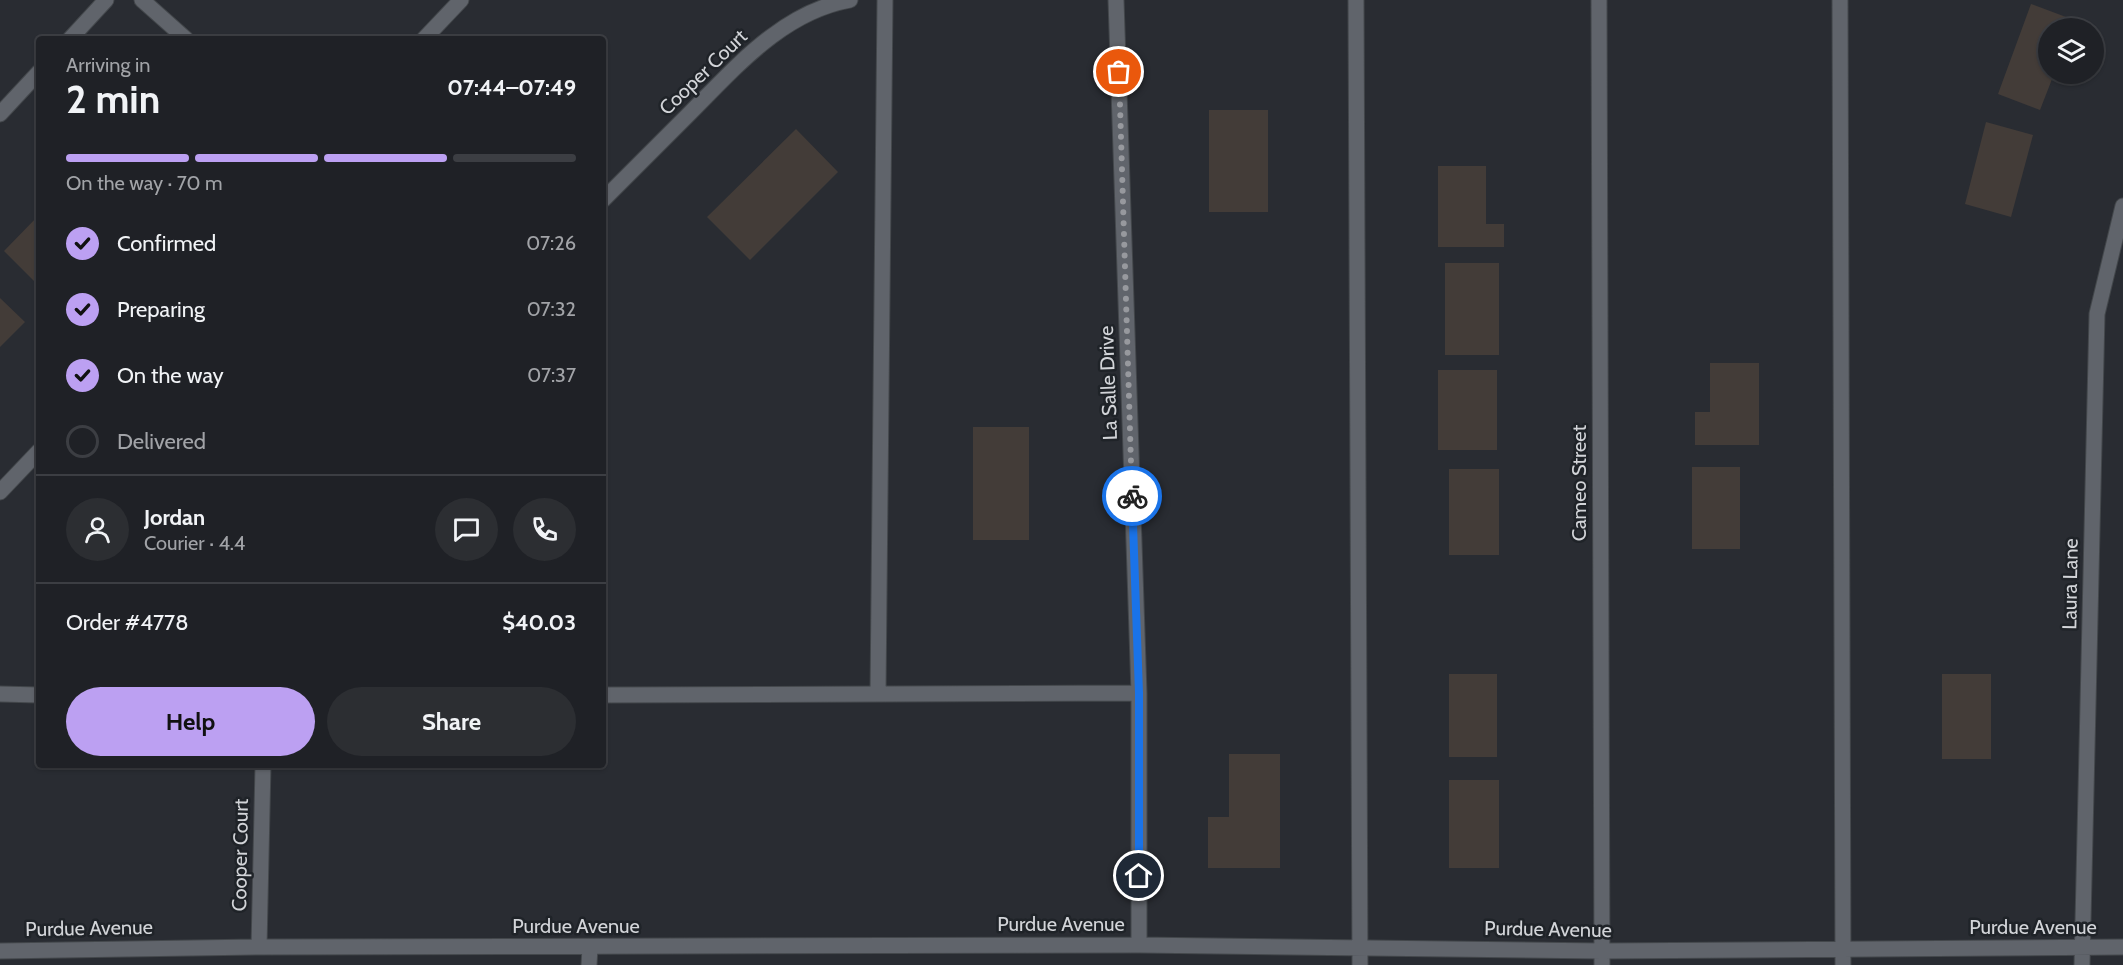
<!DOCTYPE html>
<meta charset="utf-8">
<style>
body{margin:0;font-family:Cabin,sans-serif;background:#2c2e32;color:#f1f3f6;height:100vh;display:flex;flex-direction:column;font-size:22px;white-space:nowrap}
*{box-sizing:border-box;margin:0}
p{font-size:20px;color:#a1a3a7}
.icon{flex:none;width:33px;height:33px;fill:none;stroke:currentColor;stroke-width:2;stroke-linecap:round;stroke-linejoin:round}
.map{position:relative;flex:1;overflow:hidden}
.panel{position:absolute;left:36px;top:36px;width:570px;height:732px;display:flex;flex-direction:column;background:#1f2126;border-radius:6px;box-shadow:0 2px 4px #0004,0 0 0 2px #3c3e43}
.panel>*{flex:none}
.tools{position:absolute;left:2038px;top:18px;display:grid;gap:12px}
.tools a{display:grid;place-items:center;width:66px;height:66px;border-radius:50%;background:#1f2126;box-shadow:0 2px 4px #0004,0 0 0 2px #3c3e43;font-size:30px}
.pin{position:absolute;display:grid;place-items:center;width:51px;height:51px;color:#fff;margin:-26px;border:3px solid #fff;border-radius:50%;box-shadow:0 2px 6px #0007}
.courier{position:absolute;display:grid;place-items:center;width:60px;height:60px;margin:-30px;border:4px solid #1a73e8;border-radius:50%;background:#fff;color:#222;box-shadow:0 2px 8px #0007}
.summary em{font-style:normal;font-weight:700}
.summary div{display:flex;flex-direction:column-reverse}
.summary{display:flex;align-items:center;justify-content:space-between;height:102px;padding:0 30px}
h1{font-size:39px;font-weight:700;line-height:45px}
.bar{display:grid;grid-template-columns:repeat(4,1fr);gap:9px 6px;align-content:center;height:72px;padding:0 30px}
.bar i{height:8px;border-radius:4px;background:#3c3e43}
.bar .selected{background:#bca0f2}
.bar p{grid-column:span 4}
.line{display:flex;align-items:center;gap:15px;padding:0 30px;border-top:2px solid #3c3e43}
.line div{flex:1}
.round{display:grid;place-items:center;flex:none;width:63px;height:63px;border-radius:32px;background:#2c2e32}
ol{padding:0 30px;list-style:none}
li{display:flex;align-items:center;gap:18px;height:66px}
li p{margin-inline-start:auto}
li .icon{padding:6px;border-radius:50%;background:#bca0f2;color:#111;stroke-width:4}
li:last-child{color:#a1a3a7}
li i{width:33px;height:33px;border:3px solid #3c3e43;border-radius:50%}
.action{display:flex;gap:12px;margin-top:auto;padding:12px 30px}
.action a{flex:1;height:69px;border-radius:36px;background:#bca0f2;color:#111;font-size:24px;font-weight:700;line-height:69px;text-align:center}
.action a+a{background:#2c2e32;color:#f1f3f6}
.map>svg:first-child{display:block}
.building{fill:#433c38}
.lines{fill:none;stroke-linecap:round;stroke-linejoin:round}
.minor-casing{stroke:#43474b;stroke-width:17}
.minor{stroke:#60646b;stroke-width:15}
.done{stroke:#97999e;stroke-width:6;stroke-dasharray:0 10.8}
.route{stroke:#1a73e8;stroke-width:8}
.labels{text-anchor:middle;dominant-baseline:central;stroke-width:5;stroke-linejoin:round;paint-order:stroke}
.street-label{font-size:20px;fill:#d2d4d8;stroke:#1f2328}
</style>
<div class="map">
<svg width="2123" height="965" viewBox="0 0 2123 965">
<rect width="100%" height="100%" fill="#292c32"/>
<path class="building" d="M2031,4L2074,20L2071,28H2049V74H2054L2040,110L1998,94Z
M1209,110H1268V212H1209Z
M1986,122L2033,135L2011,217L1965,204Z
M796,129L838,172L750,260L707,217Z
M1438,166H1486V224H1504V247H1438Z
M39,215V286L4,251Z
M1445,263H1499V355H1445Z
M0,298L25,322L0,347Z
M1710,363H1759V445H1695V412H1710Z
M1438,370H1497V450H1438Z
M973,427H1029V540H973Z
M1692,467H1740V549H1692Z
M1449,469H1499V555H1449Z
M1449,674H1497V757H1449Z
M1942,674H1991V759H1942Z
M1229,754H1280V868H1208V817H1229Z
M1449,780H1499V868H1449Z"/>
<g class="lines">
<g class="minor-casing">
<path id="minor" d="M142,0L186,39
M1116,0L1139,693V945
M1356,0L1360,965
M1599,0L1602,965
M1840,0L1843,965
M70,39L106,0
M424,39L461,0
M0,114L39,72
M603,200C632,171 662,141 691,112C737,66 783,12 850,0
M0,492L39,451
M0,694L39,695
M878,694L885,0
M603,695L1139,693
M259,947L263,765
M0,951L259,947L1139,945L1602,951L2123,947
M589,965L590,947
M2082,965L2097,314L2123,206"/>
</g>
<use href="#minor" class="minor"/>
</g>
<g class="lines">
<path class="done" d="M1119,72L1132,496"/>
<path class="route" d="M1132,496L1139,693V876"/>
</g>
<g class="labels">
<g class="street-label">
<text transform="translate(703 72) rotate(-44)">Cooper Court</text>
<text transform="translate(1108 383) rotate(-92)">La Salle Drive</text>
<text transform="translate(1579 483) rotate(-90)">Cameo Street</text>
<text transform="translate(2070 584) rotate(-89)">Laura Lane</text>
<text transform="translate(240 855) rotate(-89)">Cooper Court</text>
<text x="1061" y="924">Purdue Avenue</text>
<text x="576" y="926">Purdue Avenue</text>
<text x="2033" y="927">Purdue Avenue</text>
<text transform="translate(89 928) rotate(-1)">Purdue Avenue</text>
<text transform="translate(1548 929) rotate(1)">Purdue Avenue</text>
</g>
</g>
</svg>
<div class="tools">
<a><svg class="icon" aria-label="layers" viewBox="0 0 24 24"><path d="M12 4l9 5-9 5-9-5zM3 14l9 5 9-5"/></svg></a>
</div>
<div class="pin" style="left:1119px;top:72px;background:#ea580c"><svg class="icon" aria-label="bag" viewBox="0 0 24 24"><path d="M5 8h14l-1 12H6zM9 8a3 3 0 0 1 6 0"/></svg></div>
<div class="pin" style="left:1139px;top:876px;background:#1f2937"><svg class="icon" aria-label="home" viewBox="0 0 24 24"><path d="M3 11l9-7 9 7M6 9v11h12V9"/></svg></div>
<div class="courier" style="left:1132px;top:496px"><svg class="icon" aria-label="bike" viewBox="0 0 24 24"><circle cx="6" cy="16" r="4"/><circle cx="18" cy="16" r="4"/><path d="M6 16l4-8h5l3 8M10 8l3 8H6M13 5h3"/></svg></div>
<section class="panel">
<div class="summary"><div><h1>2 min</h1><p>Arriving in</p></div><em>07:44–07:49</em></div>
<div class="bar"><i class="selected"></i><i class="selected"></i><i class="selected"></i><i></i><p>On the way · 70 m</p></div>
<ol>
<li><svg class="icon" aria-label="check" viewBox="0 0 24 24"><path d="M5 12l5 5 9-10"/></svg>Confirmed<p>07:26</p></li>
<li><svg class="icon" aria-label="check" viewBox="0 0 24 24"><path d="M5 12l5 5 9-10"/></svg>Preparing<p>07:32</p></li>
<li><svg class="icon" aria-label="check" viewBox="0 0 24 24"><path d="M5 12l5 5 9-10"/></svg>On the way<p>07:37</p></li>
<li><i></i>Delivered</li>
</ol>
<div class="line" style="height:108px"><a class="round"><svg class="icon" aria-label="person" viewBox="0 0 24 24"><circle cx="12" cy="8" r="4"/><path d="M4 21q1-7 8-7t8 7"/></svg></a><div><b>Jordan</b><p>Courier · 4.4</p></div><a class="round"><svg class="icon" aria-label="chat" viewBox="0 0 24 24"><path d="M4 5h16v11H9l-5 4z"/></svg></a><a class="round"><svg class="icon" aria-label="phone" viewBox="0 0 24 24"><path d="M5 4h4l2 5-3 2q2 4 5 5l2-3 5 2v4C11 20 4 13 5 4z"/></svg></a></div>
<div class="line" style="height:78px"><div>Order #4778</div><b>$40.03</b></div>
<div class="action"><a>Help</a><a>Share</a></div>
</section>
</div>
